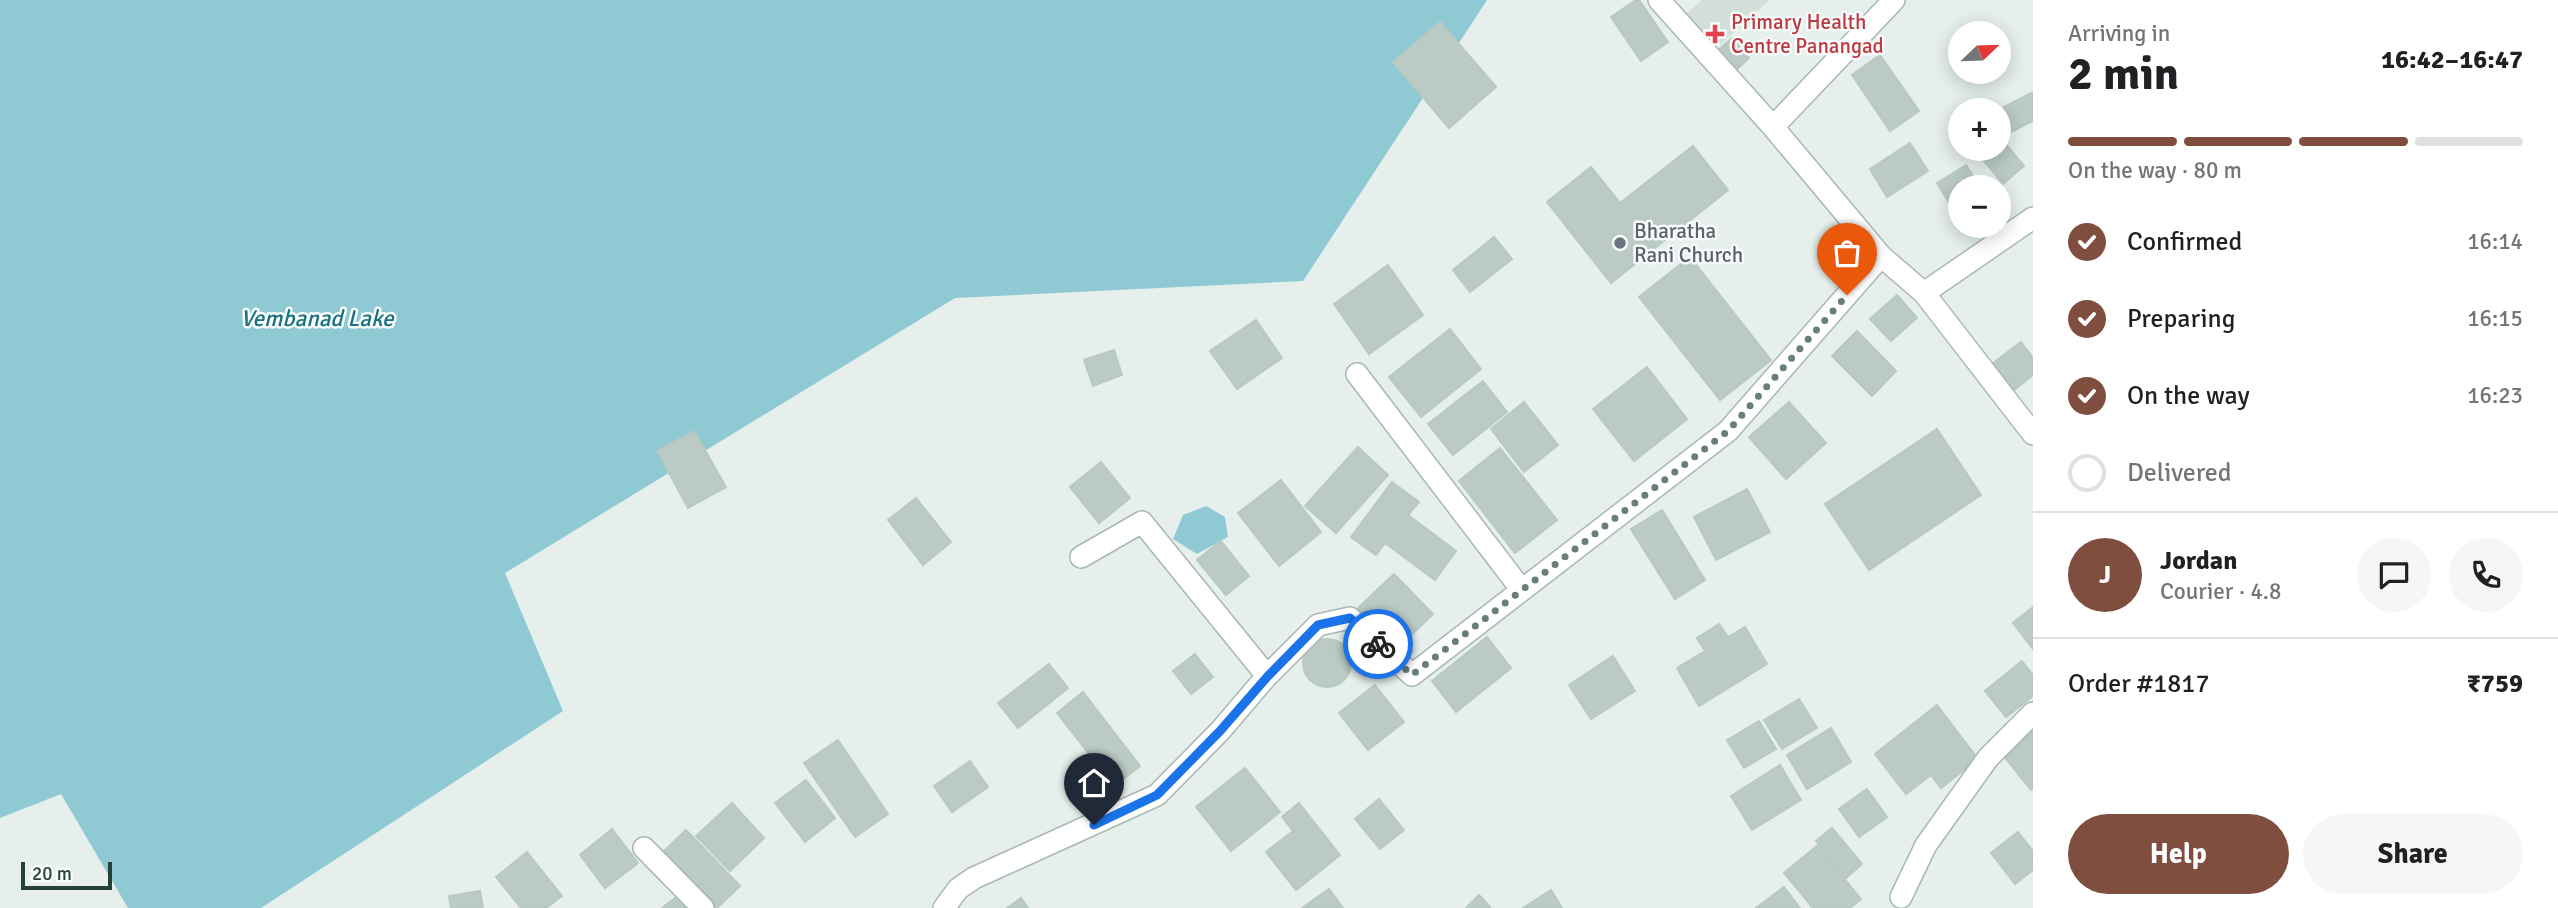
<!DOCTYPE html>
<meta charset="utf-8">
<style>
body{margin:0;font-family:Signika,sans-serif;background:#f6f6f6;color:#202124;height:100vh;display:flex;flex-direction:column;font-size:26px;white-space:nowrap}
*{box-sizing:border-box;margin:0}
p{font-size:23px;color:#757577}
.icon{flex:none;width:38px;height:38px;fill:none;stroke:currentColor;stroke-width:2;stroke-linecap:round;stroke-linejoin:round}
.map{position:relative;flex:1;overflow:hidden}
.panel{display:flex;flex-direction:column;background:#fff;width:525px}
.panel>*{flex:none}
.needle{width:46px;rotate:67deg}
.tools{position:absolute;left:1948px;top:21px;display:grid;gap:14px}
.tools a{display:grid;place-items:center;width:63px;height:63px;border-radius:50%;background:#fff;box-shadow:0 4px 18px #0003;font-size:35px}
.scale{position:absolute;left:21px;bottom:18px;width:91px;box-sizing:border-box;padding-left:7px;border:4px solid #24423a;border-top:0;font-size:19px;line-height:24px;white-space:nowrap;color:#24423a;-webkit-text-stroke:5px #f7fbf9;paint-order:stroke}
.pin{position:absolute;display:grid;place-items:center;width:60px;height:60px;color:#fff;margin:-72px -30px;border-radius:50% 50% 50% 0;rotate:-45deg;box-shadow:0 0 7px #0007}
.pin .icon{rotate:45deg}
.courier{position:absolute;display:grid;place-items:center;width:70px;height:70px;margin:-35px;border:5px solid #1a73e8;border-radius:50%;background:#fff;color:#222;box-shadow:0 2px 9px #0007}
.overview em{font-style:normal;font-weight:800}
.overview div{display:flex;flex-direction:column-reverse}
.overview{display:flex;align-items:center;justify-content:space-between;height:119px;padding:0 35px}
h1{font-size:46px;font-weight:800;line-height:52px}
.bar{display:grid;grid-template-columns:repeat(4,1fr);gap:10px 7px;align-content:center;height:84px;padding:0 35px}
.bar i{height:9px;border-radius:5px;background:#e0e0e0}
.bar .active{background:#7f4e3f}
.bar p{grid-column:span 4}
.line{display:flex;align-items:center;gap:18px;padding:0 35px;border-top:2px solid #e0e0e0}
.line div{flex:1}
.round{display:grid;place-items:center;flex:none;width:74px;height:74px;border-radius:37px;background:#f6f6f6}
ol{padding:0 35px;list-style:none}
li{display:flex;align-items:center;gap:21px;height:77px}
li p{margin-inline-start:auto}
li .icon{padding:7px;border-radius:50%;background:#7f4e3f;color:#fff;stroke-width:4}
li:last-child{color:#757577}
li i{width:38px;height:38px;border:4px solid #e0e0e0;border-radius:50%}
.cta{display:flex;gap:14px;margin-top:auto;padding:14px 35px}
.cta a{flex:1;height:80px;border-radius:42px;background:#7f4e3f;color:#fff;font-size:28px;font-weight:800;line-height:80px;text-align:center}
.cta a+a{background:#f6f6f6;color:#202124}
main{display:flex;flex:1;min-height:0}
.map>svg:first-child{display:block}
.built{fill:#d4dfda}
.water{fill:#8ec9d4}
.building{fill:#bbcac4;stroke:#b8c9c2;stroke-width:2}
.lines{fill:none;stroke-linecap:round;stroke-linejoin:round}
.minor-casing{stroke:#a8b8b2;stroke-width:24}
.minor{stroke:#fff;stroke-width:21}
.done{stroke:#687f78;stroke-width:7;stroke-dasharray:0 12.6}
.route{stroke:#1a73e8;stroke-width:9}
.health-dot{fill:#e0444e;stroke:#f7fbf9;stroke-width:2.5}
.worship-dot{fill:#6b7280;stroke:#f7fbf9;stroke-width:2.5}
.labels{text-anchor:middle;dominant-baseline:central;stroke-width:5;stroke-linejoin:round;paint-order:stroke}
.health-label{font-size:21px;fill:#be3a42;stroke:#f7fbf9;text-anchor:start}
.worship-label{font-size:21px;fill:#5b616d;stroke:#f7fbf9;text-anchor:start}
.water-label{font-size:23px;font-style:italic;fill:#1c6f80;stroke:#f7fbf9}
</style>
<main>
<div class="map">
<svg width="2033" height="908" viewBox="0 0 2033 908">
<rect width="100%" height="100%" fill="#e6efeb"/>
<path class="built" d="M1702,0H1770L1713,51L1683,17Z"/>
<path class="water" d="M0,0H1487L1303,281L955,298L505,573L563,711L261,908H128L61,794L0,818Z
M1206,506L1225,517L1228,537L1197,554L1173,539L1183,515Z"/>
<path class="building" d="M1636,0H1639L1668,42L1641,61L1611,17Z
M1440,22L1496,87L1449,128L1393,62Z
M1732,38L1749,58L1733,73L1715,53Z
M1880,55L1919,111L1890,131L1852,75Z
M2033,92V121L2007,134L1998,118V110Z
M1998,135L2024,166L2003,184L1974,149H1998Z
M1910,143L1928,171L1887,197L1870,169Z
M1693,146L1728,190L1611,283L1547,202L1591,167L1620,203Z
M1966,165L1980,187H1960L1959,219L1937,183Z
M1494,237L1512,259L1470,292L1453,270Z
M1690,257L1771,360L1720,400L1639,297Z
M1388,265L1423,315L1369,354L1334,304Z
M1897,295L1917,318L1891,341L1870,319Z
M1256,320L1282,358L1237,389L1210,351Z
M1450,329L1481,369L1421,417L1389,377Z
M1857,331L1896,371L1872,396L1832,356Z
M2021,342L2033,358V375L2009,394L1988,367Z
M1114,350L1122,375L1093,386L1084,360Z
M1647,367L1687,419L1634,461L1593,409Z
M1483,381L1507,412L1453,455L1428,424Z
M1524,402L1558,445L1524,472L1491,429Z
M1789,402L1826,443L1786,479L1749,437Z
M1937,429L1981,495L1869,570L1825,504Z
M694,431L726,487L688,508L657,451Z
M1358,447L1388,475L1336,533L1305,506Z
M1500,448L1557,520L1515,553L1459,481Z
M1101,462L1130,498L1099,523L1070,487Z
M1281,480L1321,532L1279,566L1238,513Z
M1392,482L1419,502L1408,515L1456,551L1435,580L1385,543L1376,555L1351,537Z
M1747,489L1770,532L1716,560L1694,517Z
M916,498L951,542L923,565L888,520Z
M1662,510L1705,580L1675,599L1631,529Z
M1221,541L1249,576L1226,595L1197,560Z
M1394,574L1433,614L1396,650L1357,609Z
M2033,607V649L2013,623Z
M1719,624L1728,637L1745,627L1767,664L1699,706L1677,668L1705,651L1697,638Z
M1487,637L1511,668L1456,712L1432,681Z
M1303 663a24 24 0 1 1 48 0a24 24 0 1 1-48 0Z
M1195,654L1213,677L1191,694L1173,671Z
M1613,656L1635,691L1591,719L1569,685Z
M2022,661L2033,675V696L2006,717L1985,691Z
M1049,664L1068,688L1018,728L998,703Z
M1375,685L1404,722L1368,750L1339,713Z
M1083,692L1140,766L1114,786L1057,713Z
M1799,699L1817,728L1782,749L1764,720Z
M1937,705L1978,759L1941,788L1931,775L1906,794L1875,754Z
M1759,721L1776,749L1744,768L1727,740Z
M1831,728L1851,762L1807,789L1787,755Z
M2033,731V789L2031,790L2003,755Z
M838,740L888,814L855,837L804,763Z
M970,761L988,787L952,812L934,786Z
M1780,765L1801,800L1752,830L1731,796Z
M1245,768L1280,812L1231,851L1196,807Z
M806,780L835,818L805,842L775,803Z
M1867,789L1887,817L1859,837L1839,809Z
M1379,799L1404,830L1380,849L1355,819Z
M732,803L764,838L730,871L696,836Z
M1299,803L1340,855L1296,890L1266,852L1293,831L1282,817Z
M1832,828L1862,864L1846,878L1816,841Z
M612,829L638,863L605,888L580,855Z
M686,830L740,886L717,908H710L660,855Z
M2018,832L2033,851V870L2015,884L1991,853Z
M1817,846L1861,899L1850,908H1813L1784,873Z
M527,852L562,896L546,908H521L496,877Z
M1784,887L1800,908H1756Z
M1329,889L1343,908H1302Z
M1551,890L1562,908H1523Z
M480,891L483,908H451L449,896Z
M682,893L693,908H662Z
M1479,895L1490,907L1489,908H1466Z
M1021,898L1028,908H1007Z"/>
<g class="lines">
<g class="minor-casing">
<path id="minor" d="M1659,0L1773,127L1881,256L1924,293L2033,434
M1773,127L1894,0
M1924,293L2033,218
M1357,374L1521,589
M1081,557L1142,522L1267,676
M644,848L703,908
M1901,897L1926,845L1988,758L2033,713
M944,908L958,889L974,878L1157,795L1220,731L1267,676L1318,625L1350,618L1412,675L1728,431L1881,256"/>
</g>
<use href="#minor" class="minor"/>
</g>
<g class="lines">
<path class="done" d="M1378,644L1412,675L1728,431L1847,295"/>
<path class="route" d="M1094,825L1157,795L1220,731L1268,676L1318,625L1350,618L1378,644"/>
</g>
<path class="health-dot" d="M1711.5 23.5h7v7h7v7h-7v7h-7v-7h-7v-7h7z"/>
<circle class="worship-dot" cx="1620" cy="243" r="7"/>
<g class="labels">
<g class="health-label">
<text x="1731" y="22">Primary Health<tspan x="1731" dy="24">Centre Panangad</tspan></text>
</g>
<g class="worship-label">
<text x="1634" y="231">Bharatha<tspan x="1634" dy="24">Rani Church</tspan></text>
</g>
<g class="water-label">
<text x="317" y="318">Vembanad Lake</text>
</g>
</g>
</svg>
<div class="tools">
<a><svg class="needle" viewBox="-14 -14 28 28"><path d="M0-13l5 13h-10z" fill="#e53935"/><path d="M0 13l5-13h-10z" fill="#757577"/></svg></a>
<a>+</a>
<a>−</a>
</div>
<div class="scale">20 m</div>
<div class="pin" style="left:1847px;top:295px;background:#ea580c"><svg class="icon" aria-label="bag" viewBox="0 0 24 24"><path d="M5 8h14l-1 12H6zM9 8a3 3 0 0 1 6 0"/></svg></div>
<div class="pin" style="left:1094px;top:825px;background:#1f2937"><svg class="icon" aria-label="home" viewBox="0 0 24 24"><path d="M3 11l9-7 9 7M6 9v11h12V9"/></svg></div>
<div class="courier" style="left:1378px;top:644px"><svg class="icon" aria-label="bike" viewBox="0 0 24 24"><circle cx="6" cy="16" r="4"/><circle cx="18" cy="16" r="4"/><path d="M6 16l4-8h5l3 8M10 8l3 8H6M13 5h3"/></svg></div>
</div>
<section class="panel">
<div class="overview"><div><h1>2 min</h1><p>Arriving in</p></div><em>16:42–16:47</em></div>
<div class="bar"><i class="active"></i><i class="active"></i><i class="active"></i><i></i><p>On the way · 80 m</p></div>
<ol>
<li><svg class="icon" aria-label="check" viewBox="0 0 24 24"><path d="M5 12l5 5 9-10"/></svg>Confirmed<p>16:14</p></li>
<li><svg class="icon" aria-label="check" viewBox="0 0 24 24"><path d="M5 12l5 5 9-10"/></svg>Preparing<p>16:15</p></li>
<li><svg class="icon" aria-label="check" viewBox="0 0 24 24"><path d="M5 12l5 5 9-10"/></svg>On the way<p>16:23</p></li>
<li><i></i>Delivered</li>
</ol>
<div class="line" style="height:126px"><b class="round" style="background:#7f4e3f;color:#fff">J</b><div><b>Jordan</b><p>Courier · 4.8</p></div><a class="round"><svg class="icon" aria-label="chat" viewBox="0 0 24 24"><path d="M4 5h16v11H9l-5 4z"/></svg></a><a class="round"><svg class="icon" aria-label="phone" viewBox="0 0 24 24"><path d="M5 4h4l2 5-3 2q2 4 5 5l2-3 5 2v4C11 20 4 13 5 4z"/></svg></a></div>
<div class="line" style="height:91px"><div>Order #1817</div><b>₹759</b></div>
<div class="cta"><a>Help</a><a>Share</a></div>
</section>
</main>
